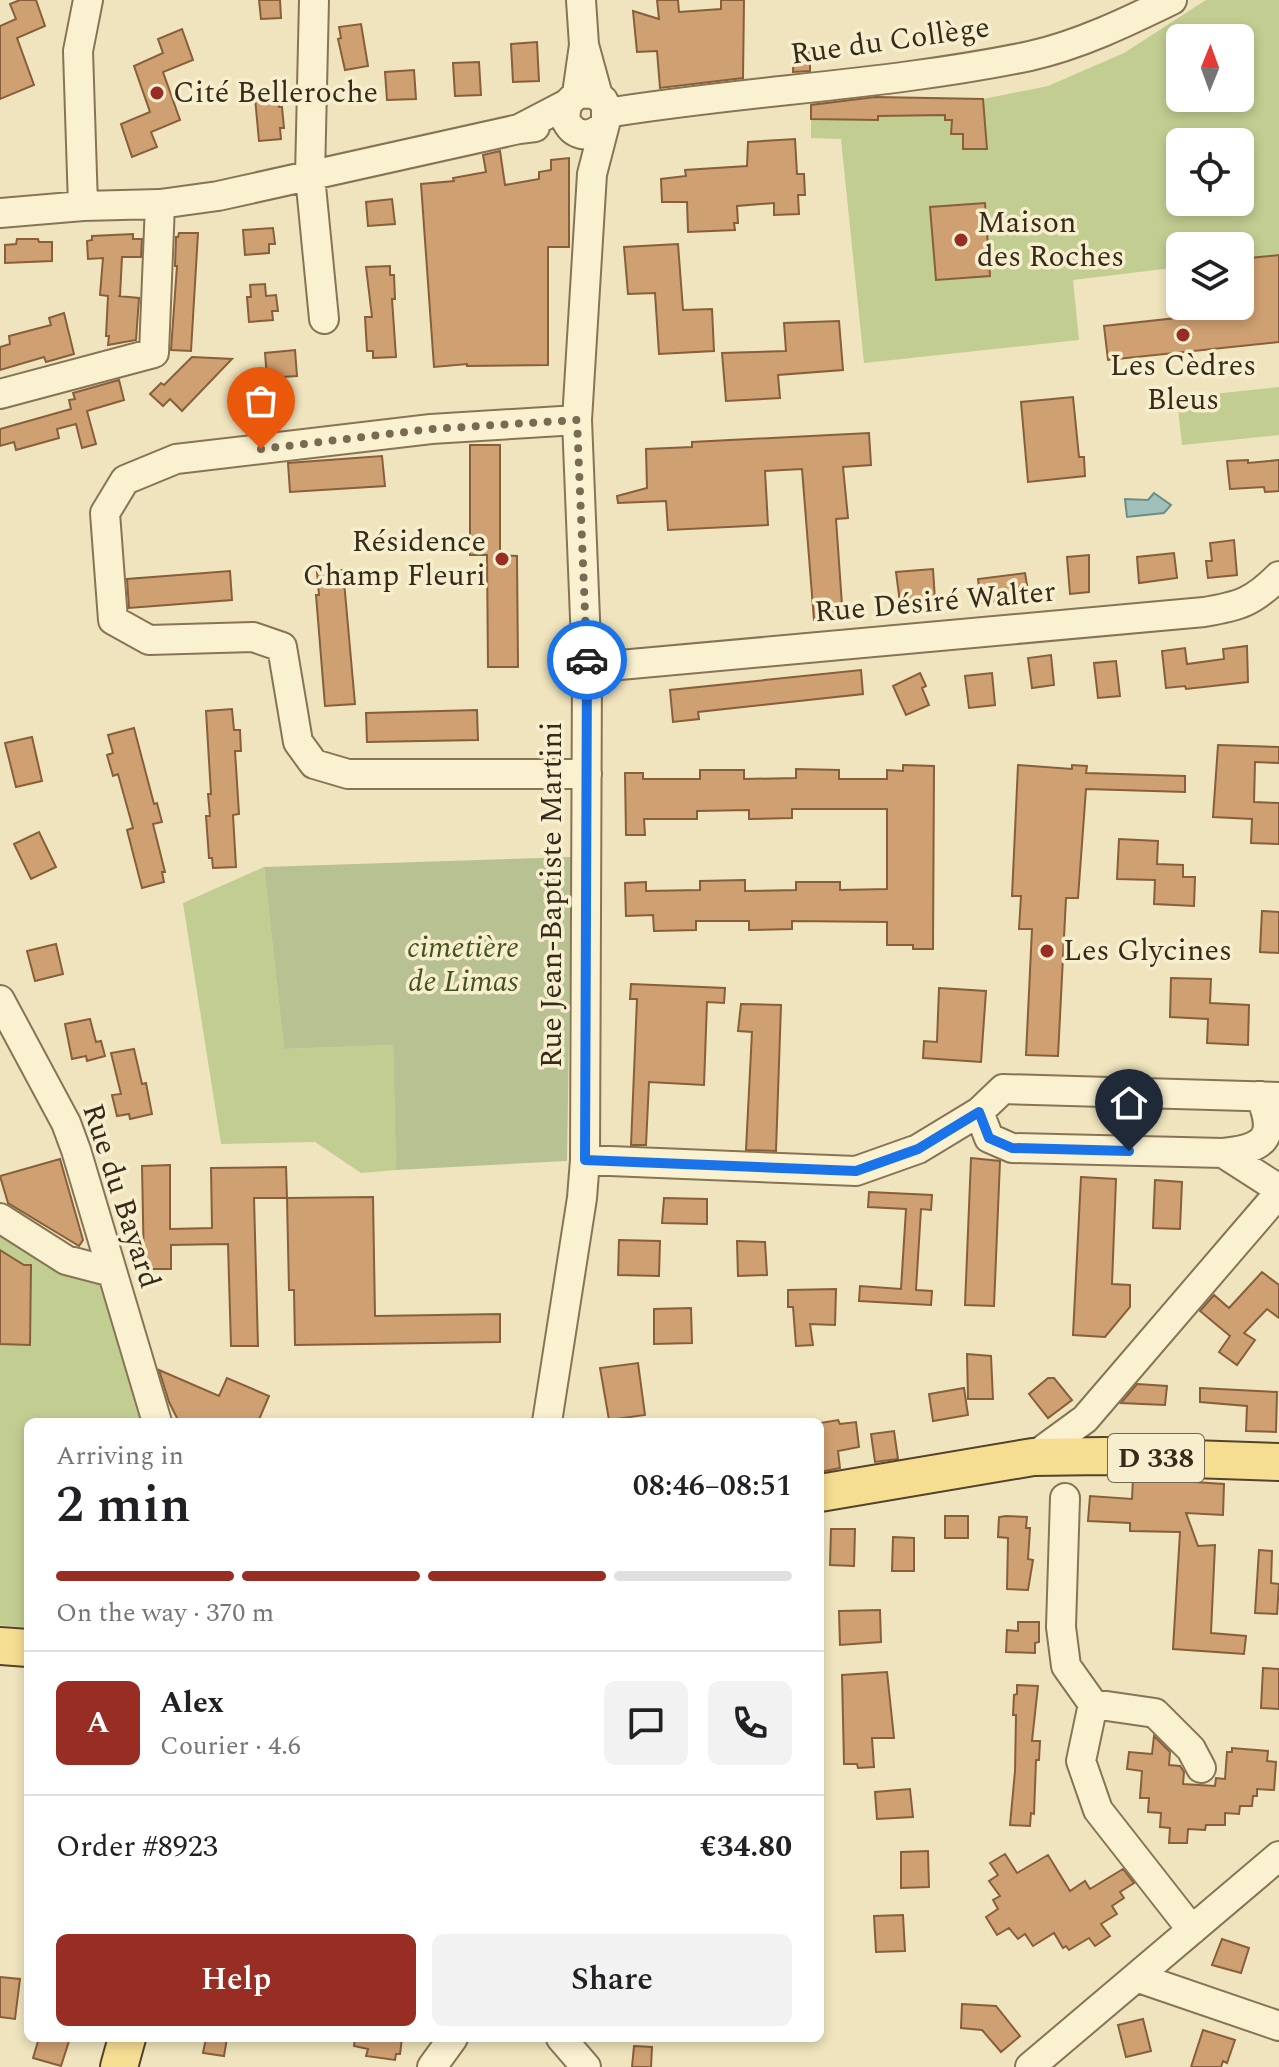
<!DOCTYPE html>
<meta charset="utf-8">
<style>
body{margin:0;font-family:Spectral,serif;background:#f2f2f2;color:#202124;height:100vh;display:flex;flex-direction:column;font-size:30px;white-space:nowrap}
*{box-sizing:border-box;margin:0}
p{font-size:26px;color:#757577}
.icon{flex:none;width:44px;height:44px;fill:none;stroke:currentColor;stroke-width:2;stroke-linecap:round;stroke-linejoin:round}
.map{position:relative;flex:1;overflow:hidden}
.side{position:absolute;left:24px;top:1418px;width:800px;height:624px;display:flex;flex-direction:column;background:#fff;border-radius:12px;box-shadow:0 4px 12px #0003}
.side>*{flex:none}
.needle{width:52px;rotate:1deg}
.controls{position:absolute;left:1166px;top:24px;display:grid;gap:16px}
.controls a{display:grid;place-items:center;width:88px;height:88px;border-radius:12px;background:#fff;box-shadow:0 4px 12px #0003;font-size:40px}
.pin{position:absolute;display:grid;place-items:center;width:68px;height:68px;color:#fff;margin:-82px -34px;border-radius:50% 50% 50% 0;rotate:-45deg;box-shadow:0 0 8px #0007}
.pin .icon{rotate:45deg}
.courier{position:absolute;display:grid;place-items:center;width:80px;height:80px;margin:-40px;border:6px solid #1a73e8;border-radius:50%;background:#fff;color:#222;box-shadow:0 2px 10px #0007}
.headline em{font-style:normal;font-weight:600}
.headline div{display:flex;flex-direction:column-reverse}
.headline{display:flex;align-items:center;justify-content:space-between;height:136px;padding:0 32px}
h1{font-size:52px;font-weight:600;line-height:60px}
.bar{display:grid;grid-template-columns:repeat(4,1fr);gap:12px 8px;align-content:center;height:96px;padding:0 32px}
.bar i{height:10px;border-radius:6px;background:#e0e0e0}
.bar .selected{background:#982d24}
.bar p{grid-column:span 4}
.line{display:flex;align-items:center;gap:20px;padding:0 32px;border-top:2px solid #e0e0e0}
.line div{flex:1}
.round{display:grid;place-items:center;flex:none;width:84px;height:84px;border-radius:12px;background:#f2f2f2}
.button{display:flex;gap:16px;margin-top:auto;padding:16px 32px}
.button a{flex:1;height:92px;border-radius:12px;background:#982d24;color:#fff;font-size:32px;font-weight:600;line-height:92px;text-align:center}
.button a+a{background:#f2f2f2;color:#202124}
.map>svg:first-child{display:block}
.green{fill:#c1cd91;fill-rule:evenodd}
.cemetery{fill:#b7c191}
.water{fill:#a1c0b9;stroke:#688e88;stroke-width:2}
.building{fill:#cfa071;stroke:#875f3b;stroke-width:2}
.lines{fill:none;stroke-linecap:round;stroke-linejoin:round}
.minor-casing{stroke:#877456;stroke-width:32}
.major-casing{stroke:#54422a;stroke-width:40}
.minor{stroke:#faf1d0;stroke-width:28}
.major{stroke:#f5de92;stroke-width:36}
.done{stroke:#776b54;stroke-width:8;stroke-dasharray:0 14.4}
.route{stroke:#1a73e8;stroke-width:10}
.poi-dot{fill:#982d24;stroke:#f6eecd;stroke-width:3}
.labels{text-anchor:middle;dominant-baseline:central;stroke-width:7;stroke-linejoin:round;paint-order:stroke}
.shield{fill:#f6eecd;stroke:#706550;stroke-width:2}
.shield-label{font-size:28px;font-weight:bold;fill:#362a1b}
.street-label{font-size:30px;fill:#362a1b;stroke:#f6eecd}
.poi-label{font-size:30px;fill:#362a1b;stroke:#f6eecd;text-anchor:start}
.park-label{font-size:30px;font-style:italic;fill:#425321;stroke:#f6eecd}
</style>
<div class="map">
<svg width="1279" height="2067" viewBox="0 0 1279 2067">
<rect width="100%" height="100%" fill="#efe4bd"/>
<path class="green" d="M1206,0H1279V254L1240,259V246H1180V267L1073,280L1079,340L864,363L841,139L811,138V96L983,99L1048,86L1124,53ZM1180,38H1240V98H1180ZM1180,142H1240V202H1180Z
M1279,387V435L1182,445L1177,398Z
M264,867L284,1049L393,1045L396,1170L361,1173L315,1142L221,1144L183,903Z
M0,1218L112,1272L157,1422H28V1628L0,1625Z"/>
<path class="cemetery" d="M572,857L567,1161L396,1170L393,1045L284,1049L264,867Z"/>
<path class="water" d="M1154,493L1171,505L1164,513L1127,517L1125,499L1148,500Z"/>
<path class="building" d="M20,0H36L45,26L17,38L34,85L0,99V26L16,19L10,4Z
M259,0H280L281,18L261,19Z
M657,0H678L679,12L721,9V0H744L743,78L660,88L657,51L637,52L633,11L659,19Z
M361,24L368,66L345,70L338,39L341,38L339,27Z
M182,29L193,60L163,72L180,120L151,132L157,147L132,157L121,124L150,112L134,66L163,53L158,39Z
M537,42L539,81L513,82L511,44Z
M794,50L810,52V71L793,72Z
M479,62L481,95L455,96L453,63Z
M414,70L416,99L387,100L385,72Z
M277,96L279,107H282L284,128H280L281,139L259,141L255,98Z
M875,97L983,99L987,149H963V134H951L952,120H945V115L878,116V120L811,119V105Z
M795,139L797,174H804L805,195H798L799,214L774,215V203L737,206L738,223H734L735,230L688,232L687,202H662L661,179L686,176L685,170L747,166L748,142Z
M500,151L505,185L539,179V172L551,170V160L569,158V247H548V365L467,366V364L434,367L421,184L454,181L453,178L486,172L483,155Z
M392,199L395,224L368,226L366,202Z
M985,203L990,276L936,280L930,207Z
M273,228L275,244H269V253L245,255L243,230Z
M179,233H198L191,351L171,350L177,266H175L176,237H178Z
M133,234V239H142L141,257H122L120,296H118L139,298L136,340L108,345L109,336H106L108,296L100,295L103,258L88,259L87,241L92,240V236Z
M17,239H38L39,242H52V261L5,263V245L16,244Z
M678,244L683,310L712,309L714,351L659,354L655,293L628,294L624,247Z
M1279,255V342L1108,360L1104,326L1240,311V259Z
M390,266V275H394L395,299H392L396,357L373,358V351H367L365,317H372L366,267Z
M265,284L266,296L276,295L278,311H272L273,320L249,322L247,297H251L250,285Z
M64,313L74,354L46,362L44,357L0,370V347L10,344L9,336L51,325L49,318Z
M839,321L843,370L778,375L780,398L726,401L722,353L786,351L784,323Z
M295,350L297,376L267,378L265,353Z
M192,357L232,359L182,411L170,399L163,406L150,394L161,383L164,385Z
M119,380L124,400L87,411L96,444L82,448L76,424L57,429L59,438L16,450L14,442L0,446V429L71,409L69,400L75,399L73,393Z
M1073,397L1079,457H1084L1085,476L1028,482L1021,402Z
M869,433L871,465L843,467L848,518L836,519L843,619L814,620L802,469L765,471L768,525L668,530L666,501L618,503L617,496L647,488L646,449L692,447V442Z
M470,445H500V555L517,556L518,667H488L487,555H470Z
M382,456L385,486L290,492L288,463Z
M1248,460V463L1279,460V491L1265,492L1264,487L1230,489L1227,461Z
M1234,540L1237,575L1208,578L1206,561H1212L1210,543Z
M1174,553L1177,578L1139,583L1137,557Z
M1089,555V592L1070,594L1067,557Z
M933,569L935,600L900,603L896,572Z
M343,570L355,704L325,706L316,595H319L317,572Z
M230,571L232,600L129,608L127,579Z
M1025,573L1029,597L981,603L978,579Z
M1247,646L1248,682L1186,689L1185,686L1166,688L1162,651L1185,648L1187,664L1224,659L1223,649Z
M1051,655L1054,685L1032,688L1028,658Z
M1116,661L1120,696L1098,698L1094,663Z
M861,670L863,694L698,712L699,719L673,722L670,690Z
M920,673L926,686L922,688L929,705L906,715L893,686Z
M992,673L995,705L969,708L965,676Z
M232,709L234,730H240L241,751H235L239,814L233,815L236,867L213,868L212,858H209L206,816H210L208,794H211L206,711Z
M477,710L478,740L367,742L366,713Z
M134,728L154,804L157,803L162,822L153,824L165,872H162L164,882L142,888L127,830L133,828L118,774L113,776L107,755L113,753L108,735Z
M32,737L42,781L16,787L5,743Z
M1218,745L1279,747V763L1255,762L1254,802L1279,803V844L1251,843L1252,819L1213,817Z
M903,765L934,766L933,949H913V945H887V922L792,921V929L749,930V921H696V930L654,931L653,915L626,916L625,883L646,882V891L700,890V881L745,880V891L796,890V882H840V890L887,889V809H792V818L749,819V810L697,811V819H644L645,835H626L625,773H643V779H700V770H744V779L796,778V769L839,770V779H887V770L903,771Z
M1018,765L1072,769V765L1087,766L1086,773L1185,776V792L1086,789L1078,898H1066L1058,1056L1026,1055L1032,929H1019L1021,896H1012Z
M39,832L56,867L31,879L14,844Z
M1119,839L1158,841L1157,864L1183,865V877H1195L1194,906L1154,904L1155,880L1117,879Z
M1262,911L1279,912V953L1260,952Z
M56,944L63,974L35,981L27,951Z
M1171,978L1211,979L1210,1003L1249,1005L1248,1045L1207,1043L1208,1019L1170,1017Z
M631,984L725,988L724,1003L707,1002L704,1085L649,1082L646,1145H631L637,999H630Z
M939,988L986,991L981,1062L923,1058L924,1041L937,1042Z
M741,1004L781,1005L776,1151L746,1150L752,1032L738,1031Z
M90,1019L96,1042L101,1041L105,1056L87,1061L86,1056L72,1059L65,1024Z
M134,1049L142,1084L146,1083L152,1114L130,1119L129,1114L117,1116L112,1095L121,1094L111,1053Z
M971,1158L1000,1161L994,1306L965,1305Z
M60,1159L83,1240L79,1246L8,1203L0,1176Z
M170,1165V1229L212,1228L211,1168L286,1167L287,1198L373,1197L375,1316L500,1314V1342L295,1345L294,1290H289L287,1198H254L258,1346H231L228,1244L171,1245V1269H144L142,1166Z
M1081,1177L1116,1179L1112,1284L1130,1285V1307L1105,1337L1073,1335Z
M1155,1180L1182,1182L1180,1229L1153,1228Z
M869,1192L932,1195L931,1210L921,1209L916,1290L932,1291L931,1305L859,1301L860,1286L901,1289L906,1209L868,1207Z
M664,1198L707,1199V1224L662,1223Z
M619,1240L660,1241L659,1276L618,1275Z
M737,1241L765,1242L767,1275L738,1276Z
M0,1250L24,1265H31L30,1345L0,1344Z
M1262,1272L1279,1285V1318L1267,1309L1244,1333L1255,1340L1237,1365L1219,1352L1230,1336L1200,1311L1214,1295L1229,1308Z
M836,1289L835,1325L810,1324L813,1345L796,1346L793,1307H788V1290Z
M691,1308L692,1343L654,1344V1309Z
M967,1354L991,1356L993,1399H968Z
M638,1363L645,1415L609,1420L600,1368Z
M159,1370L219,1396L227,1378L269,1396L258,1422H179L169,1402Z
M1048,1378H1054L1072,1400L1048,1418L1029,1394Z
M1137,1384L1167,1386L1165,1405L1121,1403Z
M964,1388L968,1415L933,1421L929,1394Z
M1200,1388L1277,1392L1276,1432L1246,1431L1247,1406L1200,1402Z
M838,1420L840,1424L856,1422L859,1447L838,1451L840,1468L820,1472V1423Z
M894,1431L898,1459L875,1462L871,1434Z
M1133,1478L1224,1484L1223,1515L1186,1513L1198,1546L1215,1545L1211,1633L1246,1636L1244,1654L1173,1649L1180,1532L1130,1531V1523L1088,1521L1090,1496L1132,1499Z
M945,1516H968V1538H945Z
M1006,1516L1027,1517L1026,1528H1030L1028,1559L1033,1560L1028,1590L1007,1589L1008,1538L998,1537L999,1517Z
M831,1529H855L854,1566L830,1565Z
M893,1537L914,1538V1571H892Z
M1259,1550L1272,1551L1271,1583L1279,1584L1277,1614L1255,1613Z
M880,1610L881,1642L840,1645L839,1611Z
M1018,1622H1039V1642L1035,1643V1653L1006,1652L1007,1630L1018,1631Z
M1263,1668L1279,1669V1709L1261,1708Z
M887,1672L894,1738H872L874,1767L858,1768L857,1764H844L842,1675Z
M1017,1685L1038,1686L1032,1741H1040L1039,1760H1036L1034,1814L1031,1813L1030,1826L1010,1825L1015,1771L1016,1715H1013L1014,1695L1017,1694Z
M1154,1736L1170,1752L1169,1765L1180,1766L1184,1772L1183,1784L1215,1786L1216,1778L1225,1779L1227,1752H1232V1748L1268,1751L1267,1761L1276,1762L1274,1790L1257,1789V1796H1253L1252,1806H1240L1239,1814L1225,1813V1825H1206L1205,1830L1188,1829L1187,1843H1169L1170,1828L1160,1827L1161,1813L1148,1812L1149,1798H1140L1142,1771L1127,1769L1129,1752L1152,1754Z
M910,1789L913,1817L877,1819L875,1792Z
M928,1851L929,1887L901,1888V1852Z
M1005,1854L1017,1873L1048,1855L1070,1891L1085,1881L1090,1889L1123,1869L1134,1883L1120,1892L1124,1898L1112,1906L1117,1914L1101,1924L1110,1936L1095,1946L1089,1938L1069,1950L1066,1946L1063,1948L1054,1933L1033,1946L1025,1934L1018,1939L1009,1928L997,1935L986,1917L998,1909L993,1900L1000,1896L989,1881L998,1875L990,1863Z
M903,1915L905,1951L876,1952L874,1916Z
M1222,1939L1249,1948L1241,1973L1212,1965Z
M0,1977L20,1979L15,2019L0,2017Z
M962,2004L996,2006L1020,2036L1001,2052L982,2030L961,2028Z
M1143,2019L1151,2051L1126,2057L1118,2025Z
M1203,2030L1235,2040L1227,2063L1223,2061L1221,2067H1191Z
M39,2038H70L61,2066L33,2058Z
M206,2038H227L224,2056L203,2053Z
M355,2038H402L400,2054H396L395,2060L366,2056L368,2049L354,2046Z
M634,2046L652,2047L651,2067H632Z"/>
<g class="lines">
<g class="minor-casing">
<path id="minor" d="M314,0L310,176L324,319
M581,0L584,45
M577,94L584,45L598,96
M567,104L565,118C572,136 589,140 603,126
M607,113C748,90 891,85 1030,56C1079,45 1127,22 1172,0
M519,129L567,104L577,94L592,93L603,100L606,106V120L592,174L577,420L587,668L585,1160L582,1198L547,1422
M83,206L78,51L88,0
M0,213L83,206L160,204L218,196L519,129L535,127
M0,394L154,353L160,204
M577,420L431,429L176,459L125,480L105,513L113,620L149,640L253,637L282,647L298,742L314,764L348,774H587
M587,668L1204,612C1240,606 1253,602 1279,576
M0,1000L66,1123L76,1150L157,1422
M979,1112L989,1138L1012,1148L1223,1153L1279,1189
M1223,1153C1262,1149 1279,1139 1260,1096
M585,1160L856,1171L918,1149L979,1112L1003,1089L1279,1097
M0,1218L66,1260L112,1272
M1033,1457L1085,1419L1279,1193
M1065,1498L1061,1627L1066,1666L1093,1704
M1192,1930L1098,1810L1081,1761L1093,1704L1155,1713L1191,1749L1201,1768
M1136,1977L1279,2026
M561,2038L586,2067
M432,2067L453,2038
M1030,2067L1279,1856"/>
</g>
<g class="major-casing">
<path id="major" d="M820,1493L1033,1457L1104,1456L1279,1462
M0,1646L28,1648
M119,2067L127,2038"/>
</g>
<use href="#minor" class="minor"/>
<use href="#major" class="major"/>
</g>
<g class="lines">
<path class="done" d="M261,449L431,429L577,420L587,660"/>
<path class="route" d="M587,660L585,1160L856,1171L918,1149L979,1112L989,1138L1012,1148L1129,1151"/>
</g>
<g class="poi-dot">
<circle cx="157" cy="93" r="8"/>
<circle cx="961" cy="240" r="8"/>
<circle cx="1183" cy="335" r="8"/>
<circle cx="502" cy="559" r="8"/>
<circle cx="1047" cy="951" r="8"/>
</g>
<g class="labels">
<rect class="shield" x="1108" y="1434" width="96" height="48" rx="6"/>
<g class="shield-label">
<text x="1156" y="1458">D 338</text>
</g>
<g class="street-label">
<text transform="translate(890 41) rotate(-8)">Rue du Collège</text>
<text transform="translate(935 602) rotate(-5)">Rue Désiré Walter</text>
<text transform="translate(552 895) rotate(-90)">Rue Jean-Baptiste Martini</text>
<text transform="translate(121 1196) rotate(72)">Rue du Bayard</text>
</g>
<g class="poi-label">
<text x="173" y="93">Cité Belleroche</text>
<text x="977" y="223">Maison<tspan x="977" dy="34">des Roches</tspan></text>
<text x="1183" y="366" text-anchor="middle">Les Cèdres<tspan x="1183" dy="34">Bleus</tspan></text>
<text x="486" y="542" text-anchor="end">Résidence<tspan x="486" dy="34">Champ Fleuri</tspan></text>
<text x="1063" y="951">Les Glycines</text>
</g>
<g class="park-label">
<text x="463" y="948">cimetière<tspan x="463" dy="34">de Limas</tspan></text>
</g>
</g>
</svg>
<div class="controls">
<a><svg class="needle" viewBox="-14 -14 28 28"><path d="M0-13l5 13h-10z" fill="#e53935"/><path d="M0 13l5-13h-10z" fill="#757577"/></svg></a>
<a><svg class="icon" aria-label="locate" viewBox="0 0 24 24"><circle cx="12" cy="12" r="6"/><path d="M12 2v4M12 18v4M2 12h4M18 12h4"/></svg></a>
<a><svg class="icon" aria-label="layers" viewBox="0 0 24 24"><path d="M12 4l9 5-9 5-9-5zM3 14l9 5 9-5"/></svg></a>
</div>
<div class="pin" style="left:261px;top:449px;background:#ea580c"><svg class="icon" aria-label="bag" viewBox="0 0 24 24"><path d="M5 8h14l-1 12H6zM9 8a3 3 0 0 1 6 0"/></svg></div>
<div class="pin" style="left:1129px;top:1151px;background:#1f2937"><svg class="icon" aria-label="home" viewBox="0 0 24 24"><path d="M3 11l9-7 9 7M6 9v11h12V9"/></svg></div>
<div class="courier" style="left:587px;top:660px"><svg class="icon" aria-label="car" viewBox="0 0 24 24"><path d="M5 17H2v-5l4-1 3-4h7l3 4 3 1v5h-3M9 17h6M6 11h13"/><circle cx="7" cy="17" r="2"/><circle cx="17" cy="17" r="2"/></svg></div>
<section class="side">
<div class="headline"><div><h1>2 min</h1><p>Arriving in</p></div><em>08:46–08:51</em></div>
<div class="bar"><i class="selected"></i><i class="selected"></i><i class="selected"></i><i></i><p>On the way · 370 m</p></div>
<div class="line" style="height:144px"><b class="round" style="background:#982d24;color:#fff">A</b><div><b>Alex</b><p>Courier · 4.6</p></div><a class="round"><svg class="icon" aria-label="chat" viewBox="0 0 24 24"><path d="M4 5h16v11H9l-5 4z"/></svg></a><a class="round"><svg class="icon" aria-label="phone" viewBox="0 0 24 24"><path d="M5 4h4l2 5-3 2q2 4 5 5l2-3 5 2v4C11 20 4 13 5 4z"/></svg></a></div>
<div class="line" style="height:104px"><div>Order #8923</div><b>€34.80</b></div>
<div class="button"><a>Help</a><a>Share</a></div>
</section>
</div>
